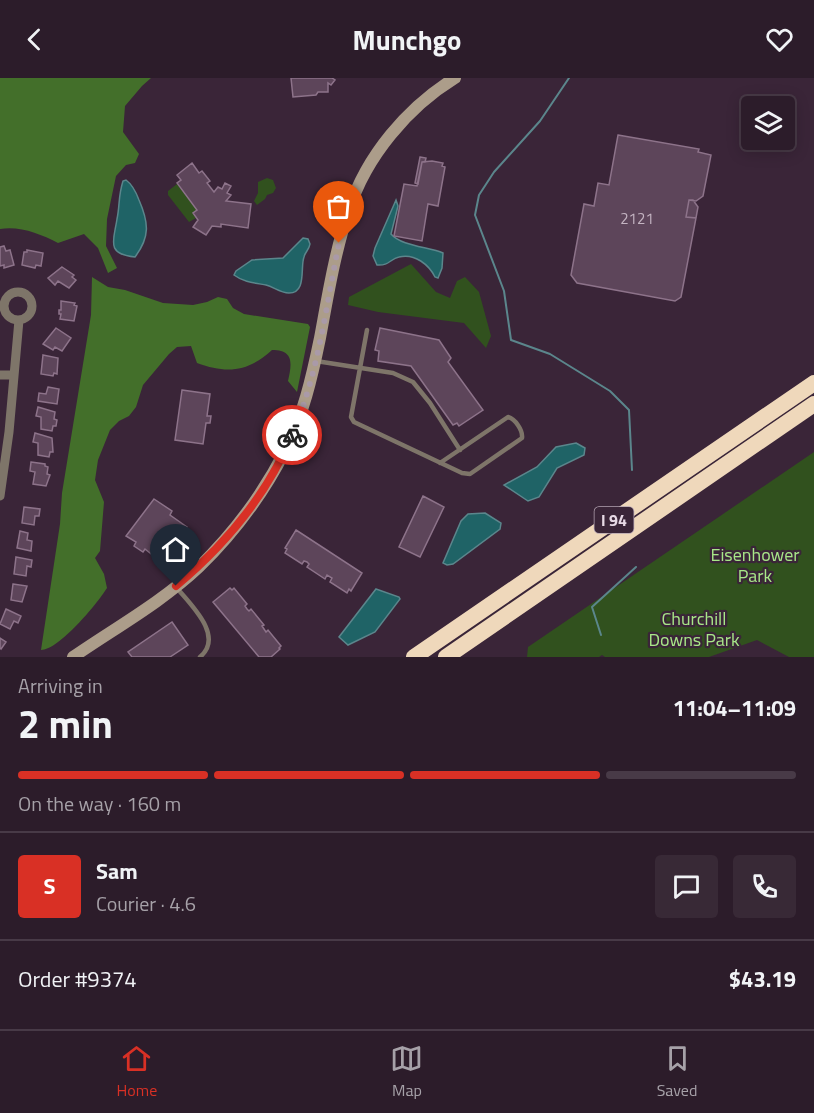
<!DOCTYPE html>
<meta charset="utf-8">
<style>
body{margin:0;font-family:"Titillium Web",sans-serif;background:#382936;color:#f1f3f6;height:100vh;display:flex;flex-direction:column;font-size:22px;white-space:nowrap}
*{box-sizing:border-box;margin:0}
p{font-size:20px;color:#a6a1a8}
.icon{flex:none;width:33px;height:33px;fill:none;stroke:currentColor;stroke-width:2;stroke-linecap:round;stroke-linejoin:round}
.map{position:relative;height:579px;overflow:hidden}
.panel{display:flex;flex-direction:column;background:#2c1c2a;flex:1}
.panel>*{flex:none}
.tools{position:absolute;left:741px;top:18px;display:grid;gap:12px}
.tools a{display:grid;place-items:center;width:54px;height:54px;border-radius:6px;background:#2c1c2a;box-shadow:0 3px 15px #0003,0 0 0 2px #483a47;font-size:30px}
.pin{position:absolute;display:grid;place-items:center;width:51px;height:51px;color:#fff;margin:-62px -26px;border-radius:50% 50% 50% 0;rotate:-45deg;box-shadow:0 0 6px #0007}
.pin .icon{rotate:45deg}
.courier{position:absolute;display:grid;place-items:center;width:60px;height:60px;margin:-30px;border:4px solid #d93025;border-radius:50%;background:#fff;color:#222;box-shadow:0 2px 8px #0007}
.head em{font-style:normal;font-weight:700}
.head div{display:flex;flex-direction:column-reverse}
.head{display:flex;align-items:center;justify-content:space-between;height:102px;padding:0 18px}
h1{font-size:39px;font-weight:700;line-height:45px}
.bar{display:grid;grid-template-columns:repeat(4,1fr);gap:9px 6px;align-content:center;height:72px;padding:0 18px}
.bar i{height:8px;border-radius:4px;background:#483a47}
.bar .active{background:#d93025}
.bar p{grid-column:span 4}
.line{display:flex;align-items:center;gap:15px;padding:0 18px;border-top:2px solid #483a47}
.line div{flex:1}
.round{display:grid;place-items:center;flex:none;width:63px;height:63px;border-radius:6px;background:#382936}
header{display:flex;justify-content:space-between;align-items:center;height:78px;padding:0 18px;background:#2c1c2a;font-size:27px;font-weight:700}
.dock{display:flex;justify-content:space-around;align-items:center;height:84px;border-top:2px solid #483a47;background:#2c1c2a;font-size:16px;color:#a6a1a8}
.dock a{display:grid;justify-items:center;gap:3px}
.dock .active{color:#d93025}
.map>svg:first-child{display:block}
.green{fill:#31511e}
.forest{fill:#436f2a}
.water{fill:#1f6366;stroke:#5b868c;stroke-width:1.5}
.lines{fill:none;stroke-linecap:round;stroke-linejoin:round}
.stream{stroke:#5b868c;stroke-width:2}
.building{fill:#5d455a;stroke:#8d738a;stroke-width:1.5}
.lane{stroke:#7e7569;stroke-width:4.5}
.street{stroke:#7e7569;stroke-width:9}
.secondary{stroke:#ac9d8a;stroke-width:12}
.highway{stroke:#efd8bb;stroke-width:16}
.done{stroke:#aa9aa8;stroke-width:6;stroke-dasharray:0 10.8}
.route{stroke:#d93025;stroke-width:8}
.labels{text-anchor:middle;dominant-baseline:central;stroke-width:4.5;stroke-linejoin:round;paint-order:stroke}
.number-label{font-size:15px;fill:#c4b4c2}
.shield{fill:#3a2538;stroke:#b3a3b1;stroke-width:1.5}
.shield-label{font-size:16px;font-weight:bold;fill:#e7d9e5}
.park-label{font-size:18px;fill:#a8e788;stroke:#3a2538}
</style>
<header><svg class="icon" aria-label="back" viewBox="0 0 24 24"><path d="M15 5l-7 7 7 7"/></svg>Munchgo<svg class="icon" aria-label="heart" viewBox="0 0 24 24"><path d="M12 20l-8-8c-3-5 5-10 8-4 3-6 11-1 8 4z"/></svg></header>
<div class="map">
<svg width="814" height="579" viewBox="0 0 814 579">
<rect width="100%" height="100%" fill="#3a2538"/>
<path class="green" d="M267,100L273,102L276,110L273,115L267,117L265,121L257,127L254,123L258,115V104Z
M177,106L197,132L193,136L196,140L189,144L168,117V113Z
M411,186L436,214L450,220L457,203L465,199L479,214L491,258L486,270L464,245L378,234L348,227L349,219Z
M814,374V579H789L757,562L709,579H605L602,577L599,579H527L528,569Z"/>
<path class="forest" d="M0,0H151L142,8L125,28L123,54L139,76L135,85L126,87L116,98L107,141L106,168L117,190L108,195L98,170L84,156L58,165C40,156 21,148 0,151Z
M92,199L108,209L125,212L163,225L193,227L207,224L218,219L227,221L233,230L244,236L308,246L310,249L297,314L288,303C292,285 294,272 272,272C248,294 227,296 197,285L191,268L177,269L169,276L143,307L136,329L129,338L119,343L110,352L98,382L95,402L104,424L100,473L95,480L104,496L107,510C97,526 59,572 41,572L60,446L62,415L91,237Z"/>
<path class="water" d="M126,102C133,107 136,114 139,122C149,145 150,159 135,179C105,176 114,162 117,141C120,127 118,119 123,103Z
M396,122L398,128L391,156C401,168 429,169 443,175L442,190L438,200L435,199C429,187 415,175 399,179C390,181 389,188 377,187L373,178L375,170Z
M303,160L308,161L310,166C309,172 305,174 304,179C300,189 307,215 289,215C280,215 274,209 266,207C255,205 243,204 234,197L236,193L252,182L283,180Z
M576,365L585,370L584,377L557,390L539,419L528,423L504,407L537,389L556,369Z
M485,435L501,445L500,451L453,486L447,487L443,485L461,443L468,436Z
M376,511L399,519L400,521L375,554L348,567L339,559Z"/>
<g class="lines">
<path class="stream" d="M569,0L540,43L494,94L479,117L475,137L504,213L511,262L550,276L610,313L629,332L632,392
M601,557L592,529L636,489"/>
</g>
<path class="building" d="M291,0H332L335,2L331,7L328,5V14H318L316,17L293,19Z
M618,57L699,71L698,74L711,77L703,118L696,123L689,122L686,139L696,140L681,219L675,223L577,205L571,197L584,126L594,128L598,105L609,107Z
M420,79L426,80L425,84H422L418,106L415,105Z
M432,83L443,85L442,88L445,89L438,128L428,126L422,163L394,158L404,106L417,108L422,84Z
M192,85L199,95L202,93L210,103L207,105L214,114L218,109L222,111L225,105L231,108L227,115L231,117L226,123L251,126L248,150L221,146V149L212,148L206,157L193,149L198,142L193,135L197,132L177,105L181,102L177,97Z
M689,122H693L698,129L696,140L686,139Z
M4,168L6,173L10,172L14,187L4,190V187L0,188V169Z
M27,172L43,175L41,188L36,187L35,190L22,187L24,174H27Z
M62,189L74,197L72,199L76,202L69,210L58,203L55,207L48,200Z
M61,223L75,225L74,227L77,228L74,243L60,241L61,236H59V232H61Z
M56,250L71,260L62,273L55,269L53,272L43,266Z
M380,250L439,262L451,280L448,284L483,332L459,348L457,345L453,347L411,288L378,283L379,273L375,272Z
M43,277L58,280L57,296L54,295L53,298L41,296Z
M48,309L59,311L57,326L38,323L39,315L46,316Z
M182,312L210,316L207,338H211L210,345H206L203,366L175,362Z
M38,329L55,334L54,341L57,342L56,348H53L52,353L41,351V339L36,338Z
M35,355L52,360L53,374H50L49,379L38,377V365L33,364Z
M31,384L45,386V388L48,389L47,396L50,397L46,408L33,406L35,394L30,393Z
M423,418L444,429L420,479L399,469Z
M154,421L172,433L170,437L187,449L155,479L145,471L143,474L134,468L136,464L126,458Z
M24,429L40,431L39,438H35L34,447L22,445Z
M296,452L362,495L351,513L349,511L347,515L330,504L332,500L327,497L325,501L307,489L309,486L307,484L304,483L302,486L285,475L287,471L285,470Z
M20,453L28,455L27,462L32,463L31,473L17,470Z
M16,479L32,482L31,489L27,488L26,498L14,496Z
M13,506L27,508L22,524L11,522Z
M230,510L232,512L234,510L247,526L245,528L247,531L249,533L251,531L264,547L262,548L266,554L268,552L281,568L279,570L280,571L271,579H259L213,524Z
M6,531L21,538L18,545L14,543L10,551L0,546Z
M172,544L188,567L170,579H132L128,574Z
M0,560L6,564L1,571L0,570Z"/>
<g class="lines">
<path class="lane" d="M367,252L351,339L354,344L462,395L470,396L522,360C523,352 515,341 508,339L440,385
M316,283L393,295L413,304L430,325L460,372
M176,509C190,526 225,558 200,579"/>
<path class="street" d="M4 228a14 14 0 1 1 28 0a14 14 0 1 1-28 0Z
M0,297H14
M0,418L9,354L19,242"/>
<path class="secondary" d="M73,579C115,550 162,524 199,489C234,455 263,416 285,373C303,338 312,299 320,260C328,217 335,173 349,132C366,78 408,29 455,0"/>
<path class="highway" d="M414,579L814,305
M446,579L814,326"/>
</g>
<g class="lines">
<path class="done" d="M292,357C318,297 326,229 339,165"/>
<path class="route" d="M176,508C225,467 267,417 292,357"/>
</g>
<g class="labels">
<g class="number-label">
<text x="637" y="140">2121</text>
</g>
<rect class="shield" x="594.5" y="429" width="39" height="26" rx="4.5"/>
<g class="shield-label">
<text x="614" y="442">I 94</text>
</g>
<g class="park-label">
<text x="755" y="476">Eisenhower<tspan x="755" dy="21">Park</tspan></text>
<text x="694" y="540">Churchill<tspan x="694" dy="21">Downs Park</tspan></text>
</g>
</g>
</svg>
<div class="tools">
<a><svg class="icon" aria-label="layers" viewBox="0 0 24 24"><path d="M12 4l9 5-9 5-9-5zM3 14l9 5 9-5"/></svg></a>
</div>
<div class="pin" style="left:339px;top:165px;background:#ea580c"><svg class="icon" aria-label="bag" viewBox="0 0 24 24"><path d="M5 8h14l-1 12H6zM9 8a3 3 0 0 1 6 0"/></svg></div>
<div class="pin" style="left:176px;top:508px;background:#1f2937"><svg class="icon" aria-label="home" viewBox="0 0 24 24"><path d="M3 11l9-7 9 7M6 9v11h12V9"/></svg></div>
<div class="courier" style="left:292px;top:357px"><svg class="icon" aria-label="bike" viewBox="0 0 24 24"><circle cx="6" cy="16" r="4"/><circle cx="18" cy="16" r="4"/><path d="M6 16l4-8h5l3 8M10 8l3 8H6M13 5h3"/></svg></div>
</div>
<section class="panel">
<div class="head"><div><h1>2 min</h1><p>Arriving in</p></div><em>11:04–11:09</em></div>
<div class="bar"><i class="active"></i><i class="active"></i><i class="active"></i><i></i><p>On the way · 160 m</p></div>
<div class="line" style="height:108px"><b class="round" style="background:#d93025;color:#fff">S</b><div><b>Sam</b><p>Courier · 4.6</p></div><a class="round"><svg class="icon" aria-label="chat" viewBox="0 0 24 24"><path d="M4 5h16v11H9l-5 4z"/></svg></a><a class="round"><svg class="icon" aria-label="phone" viewBox="0 0 24 24"><path d="M5 4h4l2 5-3 2q2 4 5 5l2-3 5 2v4C11 20 4 13 5 4z"/></svg></a></div>
<div class="line" style="height:78px"><div>Order #9374</div><b>$43.19</b></div>
</section>
<nav class="dock">
<a class="active"><svg class="icon" aria-label="home" viewBox="0 0 24 24"><path d="M3 11l9-7 9 7M6 9v11h12V9"/></svg>Home</a>
<a><svg class="icon" aria-label="map" viewBox="0 0 24 24"><path d="M3 6l6-2 6 2 6-2v14l-6 2-6-2-6 2zM9 4v14M15 6v14"/></svg>Map</a>
<a><svg class="icon" aria-label="saved" viewBox="0 0 24 24"><path d="M7 4h10v16l-5-4-5 4z"/></svg>Saved</a>
</nav>
